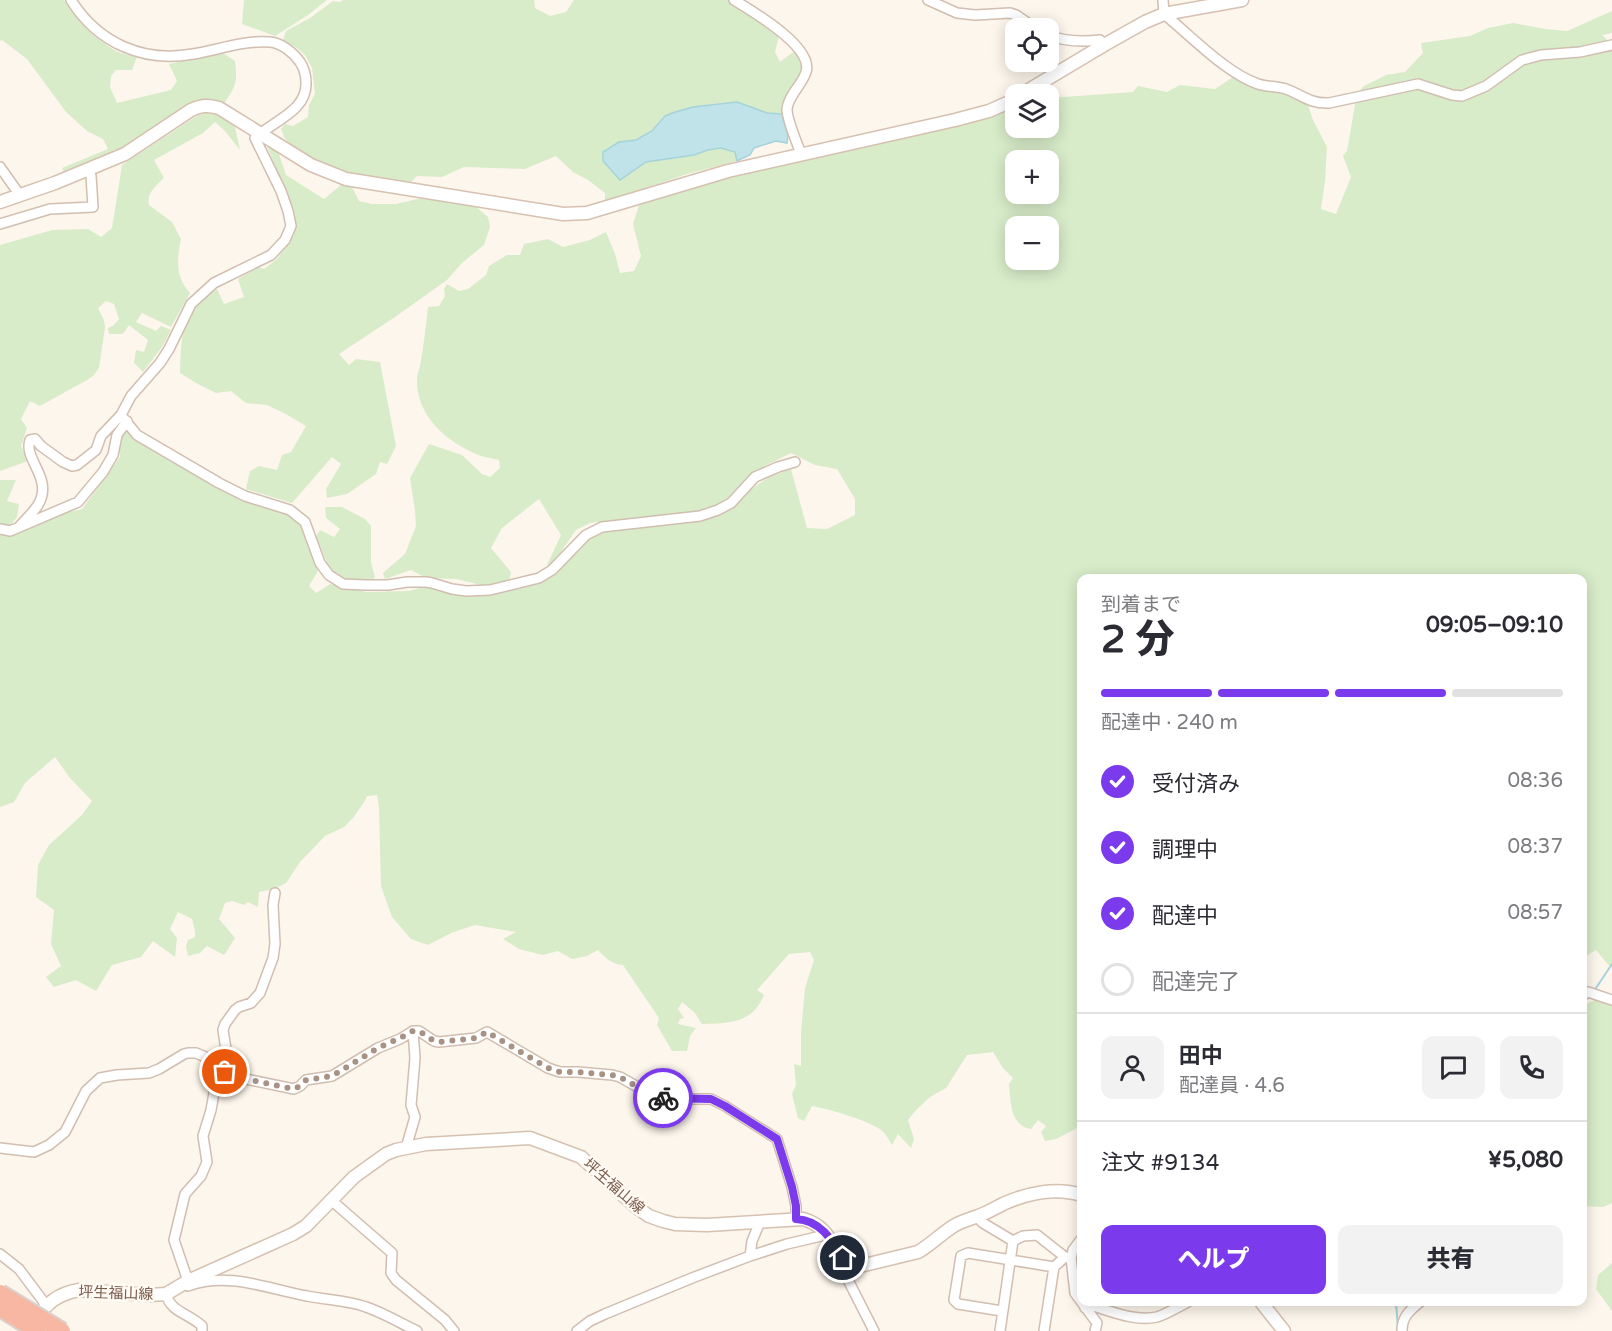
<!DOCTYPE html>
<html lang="ja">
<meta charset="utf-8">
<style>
body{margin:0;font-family:"Varela Round","Noto Sans JP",sans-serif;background:#f2f2f3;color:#2b2b33;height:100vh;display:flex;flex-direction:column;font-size:22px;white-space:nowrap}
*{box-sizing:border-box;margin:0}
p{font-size:20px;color:#7c7c81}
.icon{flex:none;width:33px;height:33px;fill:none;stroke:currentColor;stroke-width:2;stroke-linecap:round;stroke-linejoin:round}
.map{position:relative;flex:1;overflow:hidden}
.side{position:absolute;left:1077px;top:574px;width:510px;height:732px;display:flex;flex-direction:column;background:#fff;border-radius:12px;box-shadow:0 3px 15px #0003}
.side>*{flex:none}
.controls{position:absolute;left:1005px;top:18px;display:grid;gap:12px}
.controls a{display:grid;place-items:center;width:54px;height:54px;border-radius:12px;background:#fff;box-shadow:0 3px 15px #0003;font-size:30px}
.pin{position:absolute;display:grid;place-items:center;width:51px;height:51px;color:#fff;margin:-26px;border:3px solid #fff;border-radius:50%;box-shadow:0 2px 6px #0007}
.courier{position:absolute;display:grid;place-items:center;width:60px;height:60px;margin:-30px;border:4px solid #7c3aed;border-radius:50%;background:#fff;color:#222;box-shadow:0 2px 8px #0007}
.overview em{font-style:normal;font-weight:800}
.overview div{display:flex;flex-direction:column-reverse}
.overview{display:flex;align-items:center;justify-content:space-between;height:102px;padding:0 24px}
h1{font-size:39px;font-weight:800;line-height:45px}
.bar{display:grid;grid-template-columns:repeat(4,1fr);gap:9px 6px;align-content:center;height:72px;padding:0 24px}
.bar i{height:8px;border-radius:4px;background:#e1e1e2}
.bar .current{background:#7c3aed}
.bar p{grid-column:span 4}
.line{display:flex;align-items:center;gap:15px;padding:0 24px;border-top:2px solid #e1e1e2}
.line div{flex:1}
.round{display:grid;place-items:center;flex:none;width:63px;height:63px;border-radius:12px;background:#f2f2f3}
ol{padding:0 24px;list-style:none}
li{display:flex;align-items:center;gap:18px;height:66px}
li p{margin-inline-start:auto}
li .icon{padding:6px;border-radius:50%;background:#7c3aed;color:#fff;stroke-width:4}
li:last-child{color:#7c7c81}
li i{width:33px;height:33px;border:3px solid #e1e1e2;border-radius:50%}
.primary-button{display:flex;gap:12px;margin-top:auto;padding:12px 24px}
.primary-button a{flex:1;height:69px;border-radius:12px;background:#7c3aed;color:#fff;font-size:24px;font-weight:800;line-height:69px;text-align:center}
.primary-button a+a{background:#f2f2f3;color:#2b2b33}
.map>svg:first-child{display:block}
.green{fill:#d8ecc9;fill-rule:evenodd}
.water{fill:#bfe3e8;stroke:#a5d3da;stroke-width:1.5}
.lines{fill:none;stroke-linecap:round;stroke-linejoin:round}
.stream{stroke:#a5d3da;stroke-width:2}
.street-casing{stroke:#d1beb0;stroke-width:12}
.secondary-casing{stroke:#d6c0b0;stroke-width:15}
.street{stroke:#fff;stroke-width:9}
.secondary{stroke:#fff;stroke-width:12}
.highway-bridge-casing{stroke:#dad1cd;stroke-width:20;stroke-linecap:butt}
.highway-bridge{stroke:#f7b7a3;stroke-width:16}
.done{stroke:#a89285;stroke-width:6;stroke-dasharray:0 10.8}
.route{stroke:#7c3aed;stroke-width:8}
.labels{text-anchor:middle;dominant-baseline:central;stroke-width:5;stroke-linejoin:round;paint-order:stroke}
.street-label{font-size:15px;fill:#7a5c4d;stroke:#fffaf3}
</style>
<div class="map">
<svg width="1612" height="1331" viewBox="0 0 1612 1331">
<rect width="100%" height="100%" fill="#fdf6ec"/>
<path class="green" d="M0,0H64C76,20 94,38 114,50C121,54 129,55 137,57L132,70H116L111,76L110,87L117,103L171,90L177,81L169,64L223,53L235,61C238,84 235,87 223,105L208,101L124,150L66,175L62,168L108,149L103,139L87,131L66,112L27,59L2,40L0,41Z
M244,0H327L308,15L275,36L242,24Z
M343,0H534L535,8L550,16L566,12L574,0H728L753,14L779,36L775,52L780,62L796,50L803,60V67L783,104L782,114L767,113L737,102L693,107L665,116L652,131L636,140L619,142L620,180L646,162L694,155L708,150L722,148L735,152L737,161L687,174L605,202V193L588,180L573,172L556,156L525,169L464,167L442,177L417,176L409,184L336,171L292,148L284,137L281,129L285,124L293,126L308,117L309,105L315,94L312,68L305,55L297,48L283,40L286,31L310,18L333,1L340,2Z
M1612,11V33L1602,35L1612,44V966L1610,967L1596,950L1583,958L1582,579H1082L1081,1126L1056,1139L1045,1141L1041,1132L1046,1126L1038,1120L1031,1129C1009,1125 1011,1101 1009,1084L1013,1078L1003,1068L993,1052L967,1055L946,1088L930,1097L916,1110L908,1120L914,1139L911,1148L898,1134L892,1145C889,1140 885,1133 881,1130C867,1120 829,1109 812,1106L804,1121L798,1118L792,1094L796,1085L794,1064L801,1066V1032L805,988L814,960L810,952L789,954L757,990L764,995C752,1024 729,1023 702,1024L695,1013L682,1002L678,1009L684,1018L680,1019L678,1024L696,1028L690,1036L687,1051H672L657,1025L659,1018L623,965C613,965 605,958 598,950L587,956L572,959L558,951L543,955L519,949L503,939L516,932L475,925L451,933L428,945L411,939L392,917L381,886L379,808L377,795L367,796L364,802L353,818L344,827L325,836L300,862L286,883L274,889L259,892L258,907L248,902L244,905L232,901L225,903L219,919L235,938L224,955L207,946L200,953L188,956L186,946L188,940L195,937V931L192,919L178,912L170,929L177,938L175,957L153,941L141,957L112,965L96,991L76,980L54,987L46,977L61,966L51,944L54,910L36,897L38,865L49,845L82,815L92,801L70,778L55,757L25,783L14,802L0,807V480H16L7,501L19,504L17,517L6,531L55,515L82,509L120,457L119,439L126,430L191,472L240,498L288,512L304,525L318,571L309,586L316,593L330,584L342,587L366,592L409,591L426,586L452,592L540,581L588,538L603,531L701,519L741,496L769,477L791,469L807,528L827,529L855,515V499L837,469L815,465L791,453L751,473L722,504L703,511L590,523L576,530L550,568L547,565L561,535L539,499L502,528L491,548L511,572L508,585L485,586L456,579L426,578L411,570L385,579L383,573L405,554L416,526L415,511L410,478L429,444L462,455L482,474L490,477L500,468L499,460C491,458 483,457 476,454C446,441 416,416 417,379C417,373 420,368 421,361C424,343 426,325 428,307L439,306L445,296L444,289L447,284L459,291L468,289L486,275L489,266L507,255H520L524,244L548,239L563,247L590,240L606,232L615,254L620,273L634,271L641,256L633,224L640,202L729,173L1015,102L1016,128H1048L1049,98L1133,92L1138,86L1167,92L1180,85L1215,89L1233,77L1258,88L1272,90L1307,102L1313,120L1327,147L1325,181L1321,209L1336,214L1351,177L1343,156L1347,151L1357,93L1364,86L1386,75L1405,72L1423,53L1421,43L1470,36L1488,28L1513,23L1545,29L1567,31ZM1016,160H1048V194H1016ZM1016,226H1048V260H1016Z
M205,113L221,115L234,122L240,150L224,130L215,122L203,133L154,160L164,178C156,186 146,193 149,205L172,222L181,239C177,259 175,277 190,293L171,327L142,313L136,322L156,331L161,326L171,330L162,347L143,372L134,363L136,350L144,352L148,340L129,325L123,334H109L108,328L114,325L119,319L114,304L106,301L98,308L104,320L105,328L99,368L93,376L87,380L40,406L30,401L21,419L27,428L21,446L28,461L0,471V245L52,230L88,229L101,237L112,228L122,165L195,117Z
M266,143L278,151L286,175L324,199L342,184L351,185L359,201L372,204H396L426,197L475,206L488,217L490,227L484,245L462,263L447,280L395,317L339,354L349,365L356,359L380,362L396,446L387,464L380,462L376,474L347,494L327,498L326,489L341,464L332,457L292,503L246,489L250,471L259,466L277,470L282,455L291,452L306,426L284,413L267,405L246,403L231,391L216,393L196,383L180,373C181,351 180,325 194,307C200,300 210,294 217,289L224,304L244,297L238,279L258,267L264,269L277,259L288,245L295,220Z
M325,507H342L365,519L371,526V562L375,577L370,583L340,578L328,565L316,536L320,530L334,537L340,529L326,518Z
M1608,995L1612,997V1203L1603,1207L1583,1206V1005Z
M1612,1263V1311L1596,1289L1598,1275Z"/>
<path class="water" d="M737,102L767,113L782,114L788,135L787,143L776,141L754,148L750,155L737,161L735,152L721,148L708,150L694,155L646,162L620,180L603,161V152L619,142L636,140L652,131L665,116L672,113L693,107Z"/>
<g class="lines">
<path class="stream" d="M1594,991L1612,964
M1582,1001L1590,995
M1396,1302L1398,1329"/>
<g class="street-casing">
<path id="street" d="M71,0C98,43 143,63 193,54C218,50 244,40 270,42C281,43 293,52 300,62C304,68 306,75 306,83C307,111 273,121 255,138L281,191L288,211L291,226L285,240L271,255L214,283L191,304L169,349L160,363L131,396L121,415L137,435L219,483L245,496L290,510L305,522L320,563L329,575L343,584L365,585H388L407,582H426L432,583L452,589L466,591L490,590L539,578L552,570L586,535L602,527L700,516L718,510L731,503L755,477L778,467L795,462
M734,0C752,11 814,47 806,72C802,85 788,96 787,109C787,121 797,142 801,154
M928,0L957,13L975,15L1010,13L1016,15L1035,28
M1163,0L1164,14C1191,36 1226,73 1258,84C1267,87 1277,86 1286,89C1302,95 1310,104 1329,103L1418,84L1452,95L1462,96L1486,86L1522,60L1541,55L1580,52L1612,45
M1048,35C1065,42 1082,42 1100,40L1104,45
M0,167L17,191L18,197
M0,224L50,209L93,207L91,176L88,170
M19,527C25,520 33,513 38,505C54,478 23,460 30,440L35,439L41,446L63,462L72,466L77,465L96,450L101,436L121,415
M0,529L10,531L78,502L103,472L113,455L117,435L127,421
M1582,996L1588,992L1612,1000
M0,1148L34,1152L49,1145L65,1132L86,1091L100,1078L117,1075L149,1073L159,1069L184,1054L188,1053H196L217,1062L220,1069L231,1076L294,1089L300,1086L306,1080L332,1076L378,1048L400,1039L413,1031H419L434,1041L439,1042L476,1038L487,1032L548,1068L560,1072H578L612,1075L620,1077L650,1094L664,1099H711L725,1106L777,1139L792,1187L796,1206V1219
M406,1148L415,1117L411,1105L415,1058L413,1031
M331,1200L392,1253L391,1273L396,1280L445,1320L454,1331
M977,1217L983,1223L1013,1241L1023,1236L1037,1235L1065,1257L1071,1258
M1082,1238L1073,1250L1071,1258L1075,1293L1097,1323L1095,1331
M0,1254L19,1269L46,1305
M750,1256L752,1241L760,1222
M852,1268L847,1278L874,1331
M188,1281L174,1240L185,1194L201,1176L207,1162L203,1136L211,1110L217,1076L224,1061L226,1049L223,1030L225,1024L235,1010L239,1007L251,1003L260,993L273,958L275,944L273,905L275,893
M188,1286C228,1271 268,1289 307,1296C326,1300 348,1300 366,1307C384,1313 400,1323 417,1331
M166,1294C171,1313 189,1313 202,1326V1331
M1085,1308L1090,1305C1111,1311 1135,1322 1157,1317C1167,1314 1178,1307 1188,1302
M1002,1311L958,1304L954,1300L961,1256L968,1253L1054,1267
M577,1331L590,1321L605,1314L692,1278L750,1256L787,1244L821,1236L826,1232
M1000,1331L1013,1241
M1044,1331L1054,1267L1065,1257
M1402,1331C1402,1317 1409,1311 1420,1302"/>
</g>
<g class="secondary-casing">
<path id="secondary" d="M1022,94L1104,45L1145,22L1164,14L1242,0
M0,202L55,183L125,154L191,110C202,105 208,105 219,108L311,165L346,179L563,214L587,213L728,171L955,120L989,111L1016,99
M1261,1302L1284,1331
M34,1321C47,1303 57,1294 79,1290L149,1295L166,1294L188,1281L293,1234L306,1226L354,1177L386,1154L396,1150L426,1144L530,1138L581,1157L636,1207L649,1216L663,1221L675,1224L707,1225L803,1219C834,1228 831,1253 852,1268L918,1252C930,1245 940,1235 952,1227C961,1221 968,1220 978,1216C987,1213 995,1208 1003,1204C1027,1193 1056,1187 1082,1195"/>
</g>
<use href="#street" class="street"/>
<use href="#secondary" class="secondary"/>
<g class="highway-bridge-casing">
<path id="highway-bridge" d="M0,1293L62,1331
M0,1308L37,1331"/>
</g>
<use href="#highway-bridge" class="highway-bridge"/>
</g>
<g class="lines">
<path class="done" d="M225,1072L231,1076L294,1089L300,1086L306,1080L332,1076L378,1048L400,1038L413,1031H419L434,1041L439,1042L476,1038L487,1032L548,1068L560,1072H578L612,1075L620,1077L650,1094L663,1098"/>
<path class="route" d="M663,1098L711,1099L725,1106L777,1139L792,1187L796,1206V1219C820,1220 832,1240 843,1258"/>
</g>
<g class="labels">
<g class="street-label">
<text transform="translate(614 1186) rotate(41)">坪生福山線</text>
<text transform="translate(116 1293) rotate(2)">坪生福山線</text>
</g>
</g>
</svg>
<div class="controls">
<a><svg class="icon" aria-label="locate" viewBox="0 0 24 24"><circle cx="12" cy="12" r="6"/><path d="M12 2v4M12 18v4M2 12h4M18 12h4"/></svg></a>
<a><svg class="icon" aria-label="layers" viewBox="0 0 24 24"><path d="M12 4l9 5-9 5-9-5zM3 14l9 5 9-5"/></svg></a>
<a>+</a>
<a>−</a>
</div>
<div class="pin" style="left:225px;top:1072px;background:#ea580c"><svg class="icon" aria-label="bag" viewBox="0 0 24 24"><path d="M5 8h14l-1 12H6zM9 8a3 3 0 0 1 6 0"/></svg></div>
<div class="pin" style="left:843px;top:1258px;background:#1f2937"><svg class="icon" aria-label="home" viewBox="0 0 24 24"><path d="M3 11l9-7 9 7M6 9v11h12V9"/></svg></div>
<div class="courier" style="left:663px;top:1098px"><svg class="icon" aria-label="bike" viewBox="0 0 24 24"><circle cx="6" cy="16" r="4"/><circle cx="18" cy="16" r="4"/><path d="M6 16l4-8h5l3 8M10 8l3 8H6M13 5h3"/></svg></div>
<section class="side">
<div class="overview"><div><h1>2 分</h1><p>到着まで</p></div><em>09:05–09:10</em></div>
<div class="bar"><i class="current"></i><i class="current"></i><i class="current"></i><i></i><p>配達中 · 240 m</p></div>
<ol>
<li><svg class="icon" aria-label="check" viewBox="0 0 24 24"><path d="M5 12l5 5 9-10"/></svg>受付済み<p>08:36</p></li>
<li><svg class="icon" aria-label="check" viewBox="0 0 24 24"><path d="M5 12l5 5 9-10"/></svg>調理中<p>08:37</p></li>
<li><svg class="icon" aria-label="check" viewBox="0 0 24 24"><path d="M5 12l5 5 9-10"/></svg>配達中<p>08:57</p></li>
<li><i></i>配達完了</li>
</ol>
<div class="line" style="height:108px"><a class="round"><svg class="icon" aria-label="person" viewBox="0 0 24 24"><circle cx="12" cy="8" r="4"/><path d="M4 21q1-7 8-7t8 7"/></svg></a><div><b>田中</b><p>配達員 · 4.6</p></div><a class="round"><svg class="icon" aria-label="chat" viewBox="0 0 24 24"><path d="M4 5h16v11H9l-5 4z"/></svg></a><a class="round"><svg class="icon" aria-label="phone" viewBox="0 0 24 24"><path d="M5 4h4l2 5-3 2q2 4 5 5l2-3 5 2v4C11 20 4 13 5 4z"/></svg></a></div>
<div class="line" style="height:78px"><div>注文 #9134</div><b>¥5,080</b></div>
<div class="primary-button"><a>ヘルプ</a><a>共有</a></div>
</section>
</div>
